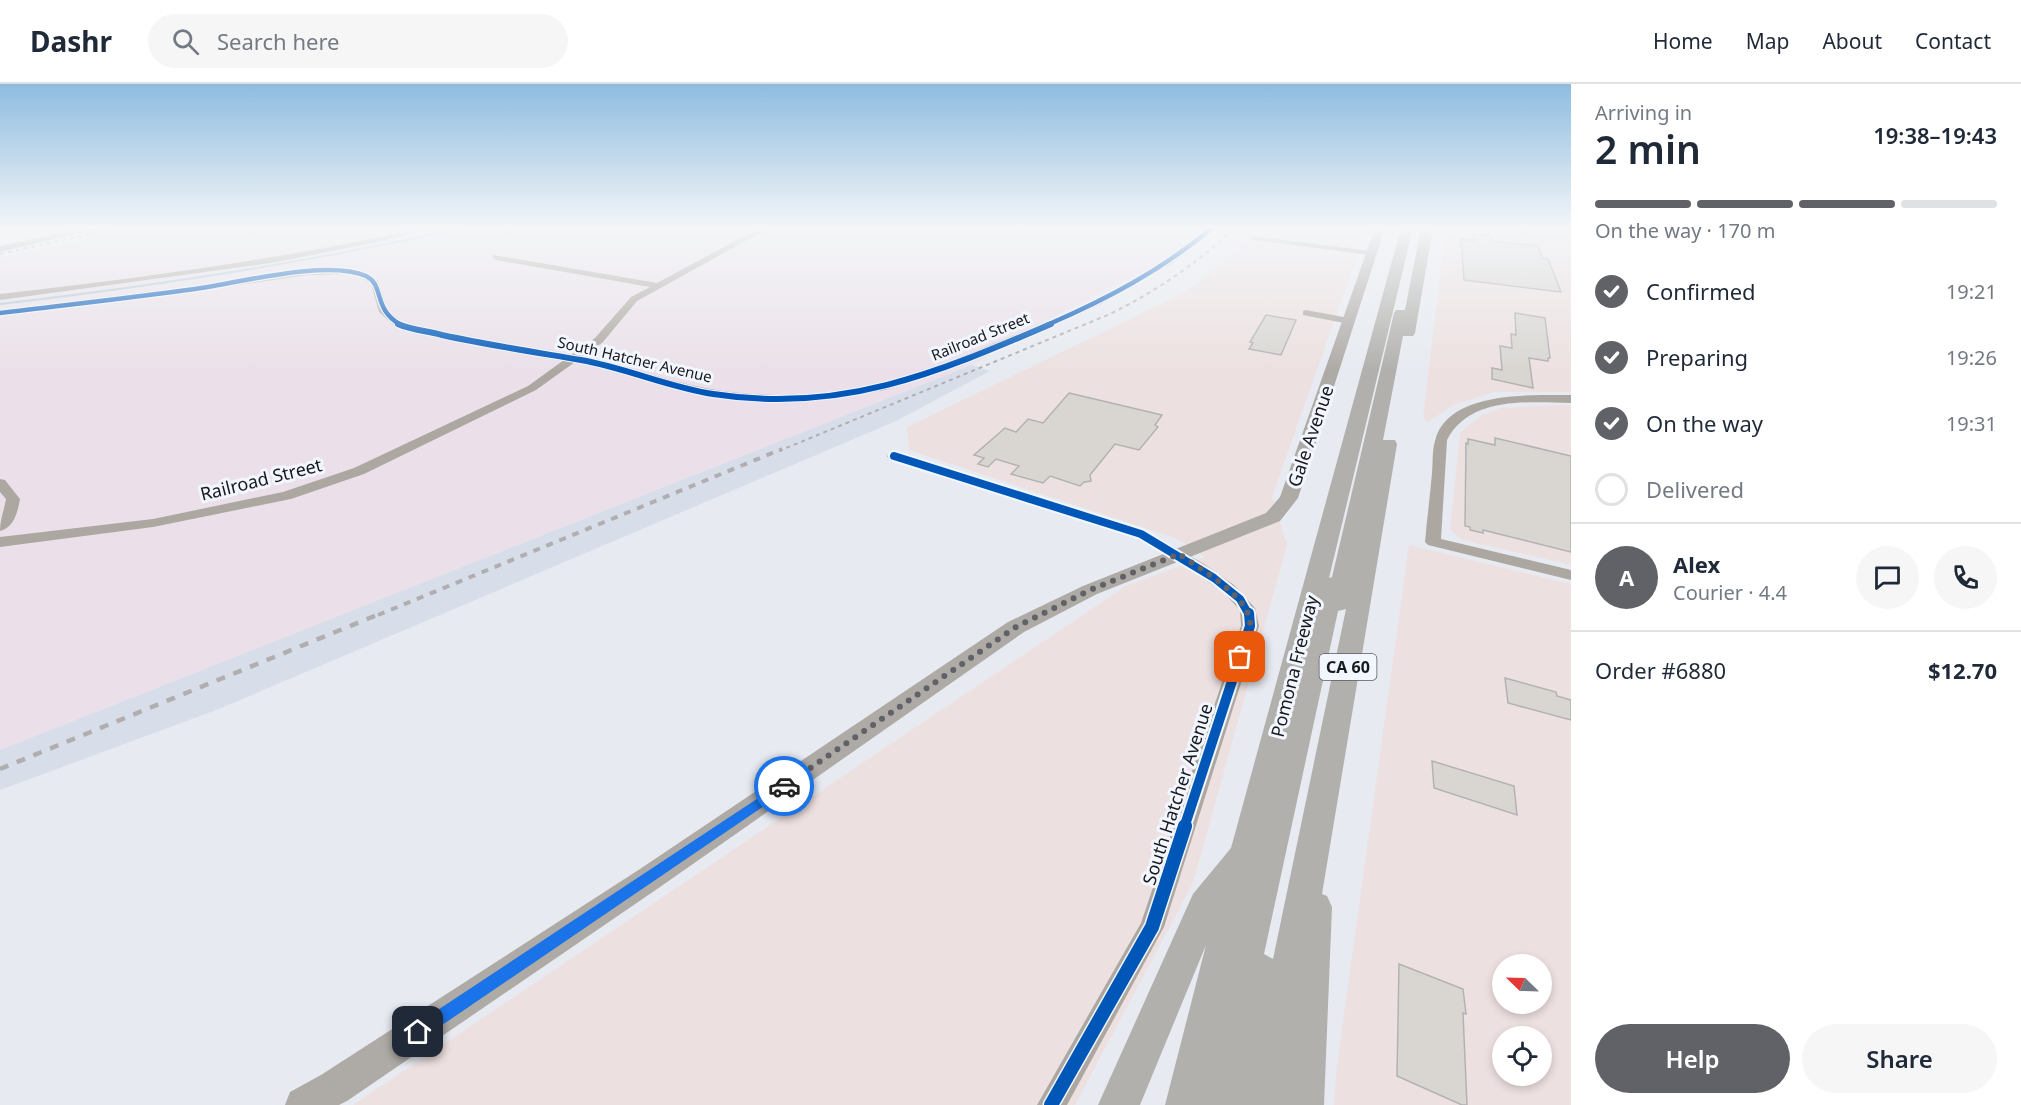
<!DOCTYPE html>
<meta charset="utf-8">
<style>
body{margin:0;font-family:"Noto Sans",sans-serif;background:#f6f6f7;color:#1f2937;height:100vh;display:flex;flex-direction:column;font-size:22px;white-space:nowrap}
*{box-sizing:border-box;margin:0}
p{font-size:20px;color:#747a83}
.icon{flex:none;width:33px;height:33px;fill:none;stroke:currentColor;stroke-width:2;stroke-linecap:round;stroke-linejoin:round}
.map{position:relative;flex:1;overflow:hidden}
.drawer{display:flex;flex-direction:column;background:#fff;width:450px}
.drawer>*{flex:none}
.needle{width:39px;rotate:293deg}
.controls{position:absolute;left:1492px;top:870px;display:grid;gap:12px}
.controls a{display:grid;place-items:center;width:60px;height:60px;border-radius:50%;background:#fff;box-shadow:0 3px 9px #0003;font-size:30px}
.pin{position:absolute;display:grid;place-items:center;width:51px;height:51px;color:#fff;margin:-26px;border-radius:12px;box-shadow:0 3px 9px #0006}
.courier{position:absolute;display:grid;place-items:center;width:60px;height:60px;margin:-30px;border:4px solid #1a73e8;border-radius:50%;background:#fff;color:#222;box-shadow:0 2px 8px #0007}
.summary em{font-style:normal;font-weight:600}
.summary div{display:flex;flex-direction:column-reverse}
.summary{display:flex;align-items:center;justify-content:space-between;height:102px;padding:0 24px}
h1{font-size:39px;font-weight:600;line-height:45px}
.bar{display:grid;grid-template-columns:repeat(4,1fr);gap:9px 6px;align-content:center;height:72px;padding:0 24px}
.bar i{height:8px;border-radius:4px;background:#e0e1e3}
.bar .active{background:#606267}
.bar p{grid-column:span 4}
.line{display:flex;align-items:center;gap:15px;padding:0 24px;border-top:2px solid #e0e1e3}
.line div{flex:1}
.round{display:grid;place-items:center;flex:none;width:63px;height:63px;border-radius:32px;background:#f6f6f7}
ol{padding:0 24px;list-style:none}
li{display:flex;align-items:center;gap:18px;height:66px}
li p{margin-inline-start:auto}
li .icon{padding:6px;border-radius:50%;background:#606267;color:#fff;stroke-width:4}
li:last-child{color:#747a83}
li i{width:33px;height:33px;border:3px solid #e0e1e3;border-radius:50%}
.primary-button{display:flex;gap:12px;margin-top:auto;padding:12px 24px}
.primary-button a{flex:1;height:69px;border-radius:36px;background:#606267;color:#fff;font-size:24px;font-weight:600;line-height:69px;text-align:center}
.primary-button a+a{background:#f6f6f7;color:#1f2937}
header{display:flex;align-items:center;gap:36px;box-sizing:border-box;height:84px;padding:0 30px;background:#fff;border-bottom:2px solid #e0e1e3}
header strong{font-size:28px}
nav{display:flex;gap:33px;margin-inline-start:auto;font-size:21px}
.search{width:420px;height:54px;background:#f6f6f7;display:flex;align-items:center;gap:15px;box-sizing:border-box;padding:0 21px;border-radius:33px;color:#747a83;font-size:22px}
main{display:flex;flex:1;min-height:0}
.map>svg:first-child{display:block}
.commercial{fill:#ede0e0;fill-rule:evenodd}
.industrial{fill:#ebe0e9}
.built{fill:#d8dee9}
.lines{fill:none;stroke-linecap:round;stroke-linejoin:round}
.stream{stroke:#a8c8d5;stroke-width:2}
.building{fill:#d9d6d2;stroke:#b2b2b4;stroke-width:1.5}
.minor{fill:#aca8a1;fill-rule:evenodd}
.major{fill:#aeaaa6;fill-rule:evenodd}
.highway{fill:#b1b0ad;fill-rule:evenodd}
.rail-far2{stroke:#b0aeaf;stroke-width:2;stroke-dasharray:4 4;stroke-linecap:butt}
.rail-far1{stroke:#b0aeaf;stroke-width:4;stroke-dasharray:7 7;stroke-linecap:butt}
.rail{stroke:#b0aeaf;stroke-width:4.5;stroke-dasharray:9 9;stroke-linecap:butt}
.cycleway-far4-casing{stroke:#f2f6ff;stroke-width:7}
.cycleway-far3-casing{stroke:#f2f6ff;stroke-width:8}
.cycleway-far2-casing{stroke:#f2f6ff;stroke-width:12}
.cycleway-far1-casing{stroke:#f2f6ff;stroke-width:14}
.cycleway-casing{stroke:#f2f6ff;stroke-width:17}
.cycleway-far4{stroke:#0057b8;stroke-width:4.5}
.cycleway-far3{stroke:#0057b8;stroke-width:6}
.cycleway-far2{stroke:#0057b8;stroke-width:8}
.cycleway-far1{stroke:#0057b8;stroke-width:10}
.cycleway{stroke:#0057b8;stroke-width:14}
.route{fill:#1a73e8}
.done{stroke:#606267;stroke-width:6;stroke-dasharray:0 10.8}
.labels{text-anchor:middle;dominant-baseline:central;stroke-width:6;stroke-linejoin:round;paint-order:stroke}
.far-street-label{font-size:15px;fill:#18191d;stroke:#f2f6ff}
.shield{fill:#f2f6ff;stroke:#595b61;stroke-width:1.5}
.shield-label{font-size:16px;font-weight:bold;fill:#18191d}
.street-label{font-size:18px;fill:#18191d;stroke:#f2f6ff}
</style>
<header>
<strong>Dashr</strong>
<div class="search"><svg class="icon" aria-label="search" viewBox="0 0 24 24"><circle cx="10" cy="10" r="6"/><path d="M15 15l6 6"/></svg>Search here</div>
<nav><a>Home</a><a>Map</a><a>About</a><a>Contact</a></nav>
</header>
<main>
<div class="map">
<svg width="1571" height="1021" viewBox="0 0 1571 1021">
<rect width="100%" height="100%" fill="#e7eaf0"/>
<path class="commercial" d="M1251,144H1367L1272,413L1287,461L1193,799L1075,1021H353L1126,502L1205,473L1175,454L909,366L907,343L1186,208L1238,166Z
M1446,144H1571V308H1494L1453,321L1427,339L1423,333Z
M1557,321H1571V481L1463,456L1450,446L1460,349L1479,333L1500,324Z
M1409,461L1571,500V1021H1334L1336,988ZM1503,880H1542V920H1503ZM1503,952H1542V992H1503Z"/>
<path class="industrial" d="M136,144H1204L1196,153L1159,180L1040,240L972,281L0,666V174Z"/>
<path class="built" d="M972,281L990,287L896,337L219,625L0,706V666Z"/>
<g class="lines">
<path class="stream" d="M0,220C155,202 308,179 460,144"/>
</g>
<path class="building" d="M1473,150L1491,152L1492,157L1538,162L1542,174L1548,175L1561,208L1464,196L1461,155L1474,157Z
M1515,229L1545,234L1550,274H1548V277L1529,274L1533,304L1492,295V284L1502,286L1500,262L1512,264L1511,250L1516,251Z
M1266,231L1296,236L1281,271L1249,265L1253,259L1250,258Z
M1069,309L1162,331L1155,341L1158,343L1139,366L1115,360L1090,391L1091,397L1084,398L1080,402L1050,392L1043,399L1011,390L1019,382L996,375L988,383L978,380L984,374L974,371L1005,344L1016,348L1028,335L1043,339Z
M1495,354L1571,372V468L1483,446V449L1470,446V443L1465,442L1466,359L1468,360V355L1495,361Z
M1505,594L1556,608L1557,612L1571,616V636L1508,619Z
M1432,677L1514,702L1517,731L1434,704Z
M1399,880L1463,905L1466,930L1463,929L1467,1021H1462L1397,992Z"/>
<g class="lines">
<path class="minor" d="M422,144H436L378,158L271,179L0,216V210C142,194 283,175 422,144Z
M759,144H769L637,217L603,258L582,273C636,283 686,305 741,309C794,314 848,310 899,296C935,285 970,269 1005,255C1078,226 1147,194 1207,144H1216L1171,180L1099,221L947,286L885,306L815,317L740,316L690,309L602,284L575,278L536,306L364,390L291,415L153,443L0,463V453L153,435L283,408L354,384L528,302L564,276L489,264L396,243L379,228L371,200L360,193L348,190L307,191L171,211L0,232V226L195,202L293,187L348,185L367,189L378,197L388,227L403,239L489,258L571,271L595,254L631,213L650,203L496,176L492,173L493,171L657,199Z
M1252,152L1370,167L1374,169L1370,171L1255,156L1251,154Z
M1306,226L1349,234L1354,237L1349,240L1303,231V227Z
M1555,311H1571V319C1528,318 1470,312 1447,356L1441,455L1571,486V496L1428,461L1425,458C1427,435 1430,412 1432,389C1433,379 1432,367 1435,357C1446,311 1518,311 1555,311Z
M894,368L1146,447L1204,480L1234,501L1255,524L1259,542L1164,843L1067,1021H1037L1141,839L1241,542L1240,526L1223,508L1193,487L1136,453L889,375L887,372Z
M0,395L5,396L20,415C18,427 14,444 0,447C0,435 4,427 6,415L0,408Z"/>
<path class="major" d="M84,144H102L0,168V162Z
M1375,144H1385L1298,414L1280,437L1097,510L1024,548L660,803L347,1017L339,1021H285L290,1008L321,991L640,785L1008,538L1083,502L1266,429L1280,413Z"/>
<path class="highway" d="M1401,144H1413L1329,494L1332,493L1394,229L1396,226H1405L1421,144H1433L1415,249L1413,252H1403L1383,356H1395L1397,360L1322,810L1327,812L1332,823L1324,1021H1165L1206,861L1140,1021H1098L1193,810L1231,764ZM1346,525L1273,875L1264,870L1338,527Z"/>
<path class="rail-far2" d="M0,170L118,144
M779,367L1110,230C1157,207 1197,179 1235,144"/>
<path class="rail-far1" d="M378,531L782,365"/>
<path class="rail" d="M0,685L382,529"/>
<g class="cycleway-far4-casing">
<path id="cycleway-far4" d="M0,229C65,221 130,214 195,205C238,199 327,175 366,192C385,201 372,225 401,241
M1047,241C1107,215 1162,186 1212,144"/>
</g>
<g class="cycleway-far3-casing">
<path id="cycleway-far3" d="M398,240C411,246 428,247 442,251C488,261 534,268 581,276C626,284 668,303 713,310C841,330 937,289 1051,240"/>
</g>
<g class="cycleway-far2-casing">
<path id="cycleway-far2" d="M894,372L1141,450L1214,494L1240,515L1249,531"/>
</g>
<g class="cycleway-far1-casing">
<path id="cycleway-far1" d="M1184,744L1250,542L1249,529"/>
</g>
<g class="cycleway-casing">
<path id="cycleway" d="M1051,1021L1152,843L1185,742"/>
</g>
<use href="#cycleway-far4" class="cycleway-far4"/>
<use href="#cycleway-far3" class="cycleway-far3"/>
<use href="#cycleway-far2" class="cycleway-far2"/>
<use href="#cycleway-far1" class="cycleway-far1"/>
<use href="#cycleway" class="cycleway"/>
</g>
<linearGradient id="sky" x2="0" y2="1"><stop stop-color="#8ebce0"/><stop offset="0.5" stop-color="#f4f6f8"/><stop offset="1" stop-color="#f4f6f8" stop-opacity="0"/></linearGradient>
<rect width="1571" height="287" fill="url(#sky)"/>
<path class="route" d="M784,697L789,699L790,702L789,705L423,954L418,956L412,954L410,948L412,943Z"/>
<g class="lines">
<path class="done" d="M784,702L1016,543L1090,506L1179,470C1200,485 1252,514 1250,541C1250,551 1243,563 1240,573"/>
</g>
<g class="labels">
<g class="far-street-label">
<text transform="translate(980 252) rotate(-22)">Railroad Street</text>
<text transform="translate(635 275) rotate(13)">South Hatcher Avenue</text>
</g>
<rect class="shield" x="1319.5" y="570" width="57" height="26" rx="4.5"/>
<g class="shield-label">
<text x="1348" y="583">CA 60</text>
</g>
<g class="street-label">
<text transform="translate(1310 352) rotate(-71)">Gale Avenue</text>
<text transform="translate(261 395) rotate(-14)">Railroad Street</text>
<text transform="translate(1294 582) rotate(-76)">Pomona Freeway</text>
<text transform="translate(1177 710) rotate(-72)">South Hatcher Avenue</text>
</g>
</g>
</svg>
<div class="controls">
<a><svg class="needle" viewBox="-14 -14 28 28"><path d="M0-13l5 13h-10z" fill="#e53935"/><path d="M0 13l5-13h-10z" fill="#747a83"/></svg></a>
<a><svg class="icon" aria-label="locate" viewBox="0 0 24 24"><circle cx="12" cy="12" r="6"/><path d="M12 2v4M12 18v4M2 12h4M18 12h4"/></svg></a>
</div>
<div class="pin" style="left:1240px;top:573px;background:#ea580c"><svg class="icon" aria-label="bag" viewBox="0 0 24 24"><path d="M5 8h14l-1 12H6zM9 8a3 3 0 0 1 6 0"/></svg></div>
<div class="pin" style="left:418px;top:948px;background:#1f2937"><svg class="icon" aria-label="home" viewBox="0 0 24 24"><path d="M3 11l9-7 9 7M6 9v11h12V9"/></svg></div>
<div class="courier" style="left:784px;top:702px"><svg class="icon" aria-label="car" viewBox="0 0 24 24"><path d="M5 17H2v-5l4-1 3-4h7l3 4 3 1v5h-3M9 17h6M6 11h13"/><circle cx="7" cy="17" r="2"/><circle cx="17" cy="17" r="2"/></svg></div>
</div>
<section class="drawer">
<div class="summary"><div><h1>2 min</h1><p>Arriving in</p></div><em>19:38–19:43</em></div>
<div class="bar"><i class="active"></i><i class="active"></i><i class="active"></i><i></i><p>On the way · 170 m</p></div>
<ol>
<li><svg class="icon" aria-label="check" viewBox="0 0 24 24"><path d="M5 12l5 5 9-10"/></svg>Confirmed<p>19:21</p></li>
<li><svg class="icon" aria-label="check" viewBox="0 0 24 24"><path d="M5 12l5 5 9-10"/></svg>Preparing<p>19:26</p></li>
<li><svg class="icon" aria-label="check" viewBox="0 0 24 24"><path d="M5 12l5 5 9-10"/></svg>On the way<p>19:31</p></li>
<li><i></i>Delivered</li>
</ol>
<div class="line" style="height:108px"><b class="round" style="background:#606267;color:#fff">A</b><div><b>Alex</b><p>Courier · 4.4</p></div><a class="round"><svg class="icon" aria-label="chat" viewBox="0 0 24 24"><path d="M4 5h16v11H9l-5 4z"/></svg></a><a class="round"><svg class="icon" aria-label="phone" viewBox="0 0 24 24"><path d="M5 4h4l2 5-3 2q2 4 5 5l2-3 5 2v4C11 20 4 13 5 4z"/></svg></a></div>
<div class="line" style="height:78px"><div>Order #6880</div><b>$12.70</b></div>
<div class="primary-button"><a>Help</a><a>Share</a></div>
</section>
</main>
